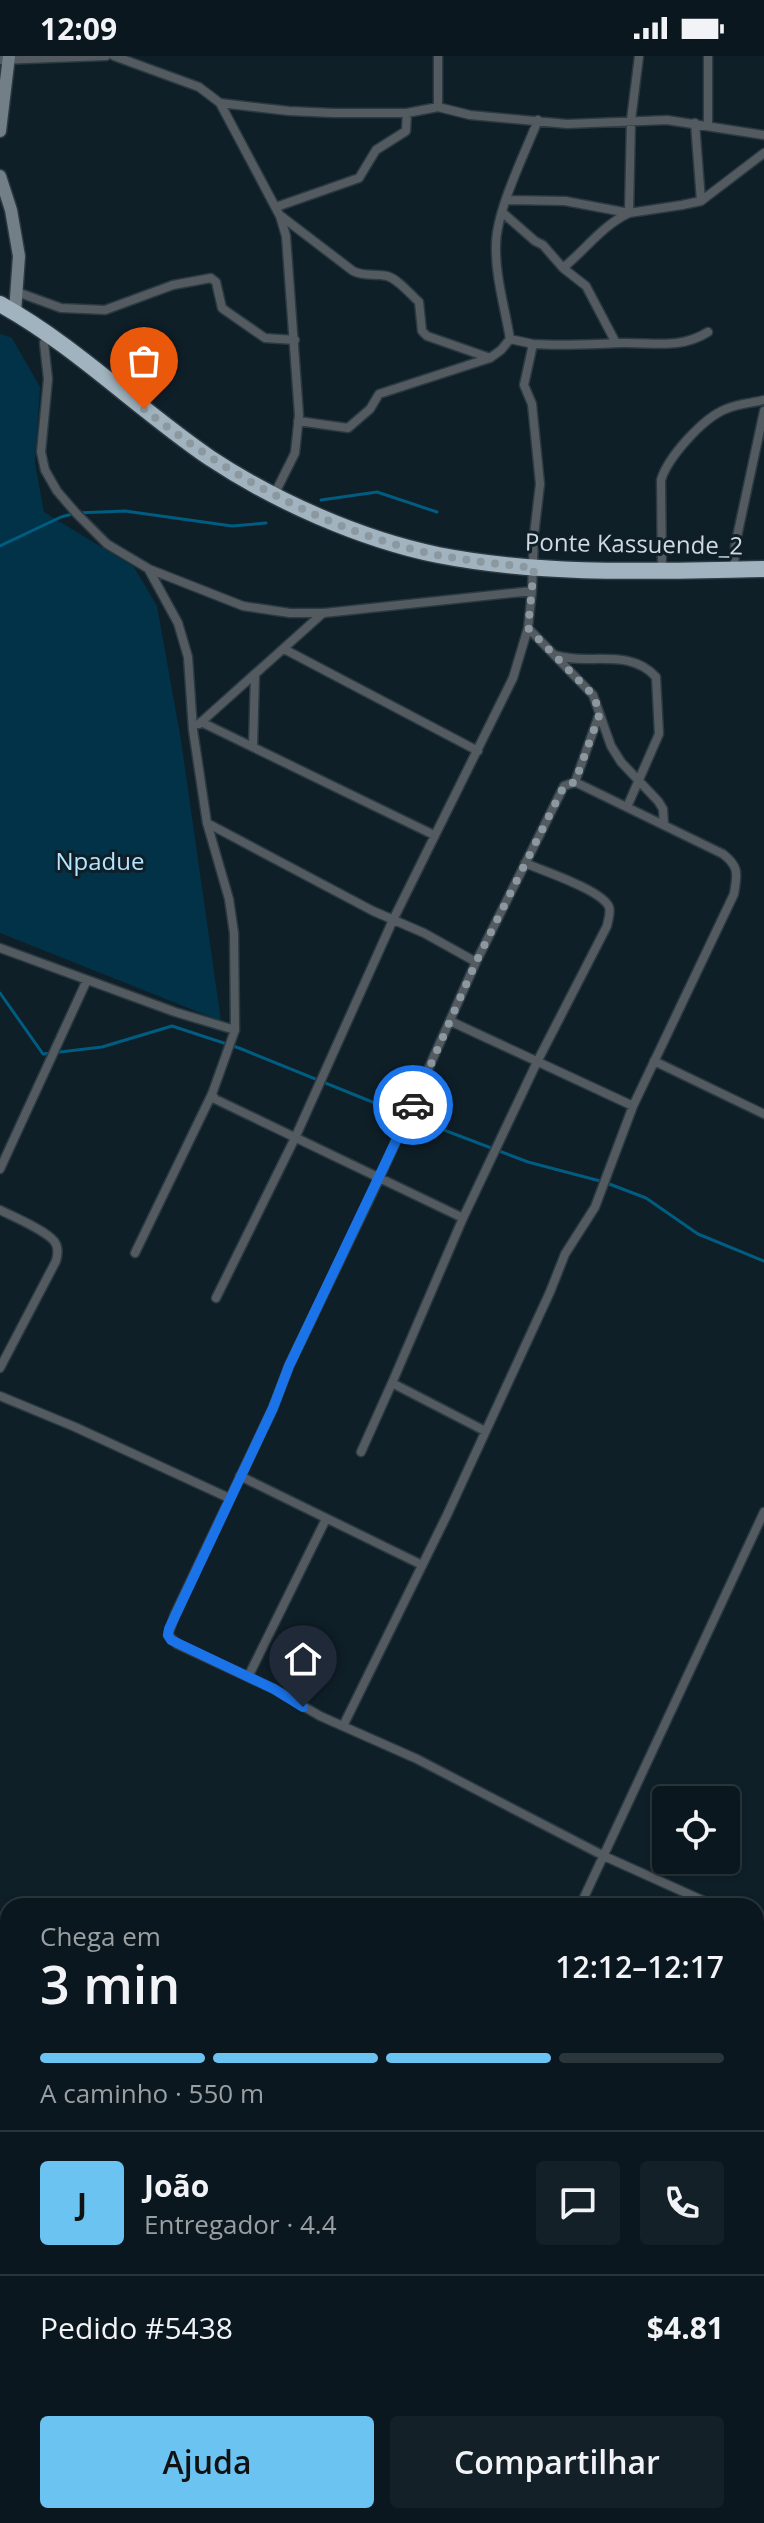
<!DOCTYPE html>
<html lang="pt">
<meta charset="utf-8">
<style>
body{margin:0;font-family:"Open Sans",sans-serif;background:#142027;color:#f1f3f6;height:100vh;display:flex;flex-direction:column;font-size:30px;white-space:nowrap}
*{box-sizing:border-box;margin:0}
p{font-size:26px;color:#9a9fa4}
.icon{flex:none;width:44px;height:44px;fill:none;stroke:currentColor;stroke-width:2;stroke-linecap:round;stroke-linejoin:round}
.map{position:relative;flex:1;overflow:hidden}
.side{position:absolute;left:0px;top:1842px;width:764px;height:626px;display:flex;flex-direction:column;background:#0b171e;border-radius:24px 24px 0 0;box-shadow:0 2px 6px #0004,0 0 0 2px #2b363c}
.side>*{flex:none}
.tools{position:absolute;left:652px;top:1730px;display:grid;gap:16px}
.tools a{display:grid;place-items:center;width:88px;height:88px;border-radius:8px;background:#0b171e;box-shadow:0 2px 6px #0004,0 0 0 2px #2b363c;font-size:40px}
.pin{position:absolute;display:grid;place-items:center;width:68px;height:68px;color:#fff;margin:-82px -34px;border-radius:50% 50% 50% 0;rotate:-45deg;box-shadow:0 0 8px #0007}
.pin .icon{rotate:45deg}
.courier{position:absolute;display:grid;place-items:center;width:80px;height:80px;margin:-40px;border:6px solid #1a73e8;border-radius:50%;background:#fff;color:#222;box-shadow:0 2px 10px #0007}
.headline em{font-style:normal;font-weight:600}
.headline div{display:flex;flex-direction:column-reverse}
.headline{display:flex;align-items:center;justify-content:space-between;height:136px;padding:0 40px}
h1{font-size:52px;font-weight:600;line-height:60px}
.bar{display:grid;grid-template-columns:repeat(4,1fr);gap:12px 8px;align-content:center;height:96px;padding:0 40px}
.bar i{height:10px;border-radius:6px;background:#2b363c}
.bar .selected{background:#6bc3f2}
.bar p{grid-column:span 4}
.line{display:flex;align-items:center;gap:20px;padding:0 40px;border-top:2px solid #2b363c}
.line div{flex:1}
.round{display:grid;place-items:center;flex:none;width:84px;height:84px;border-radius:8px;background:#142027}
.cta{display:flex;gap:16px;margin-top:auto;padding:16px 40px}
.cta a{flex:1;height:92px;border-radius:8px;background:#6bc3f2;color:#111;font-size:32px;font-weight:600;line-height:92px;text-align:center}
.cta a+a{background:#142027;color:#f1f3f6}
.status{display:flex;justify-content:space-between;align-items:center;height:56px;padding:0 40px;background:#0b171e;direction:ltr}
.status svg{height:22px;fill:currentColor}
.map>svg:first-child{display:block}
.green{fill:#013247}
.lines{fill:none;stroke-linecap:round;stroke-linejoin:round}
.stream{stroke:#005c80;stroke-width:3}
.street-casing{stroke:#2a3942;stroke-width:11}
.secondary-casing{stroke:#2a3942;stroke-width:15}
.highway-casing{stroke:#2a3942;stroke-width:19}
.street{stroke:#535b60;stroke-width:8}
.secondary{stroke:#727f86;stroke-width:12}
.highway{stroke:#a0b3bf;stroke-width:16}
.done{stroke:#8c989f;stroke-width:8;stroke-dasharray:0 14.4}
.route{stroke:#1a73e8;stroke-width:10}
.labels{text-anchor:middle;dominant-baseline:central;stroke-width:6;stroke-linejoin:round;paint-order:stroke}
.street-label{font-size:24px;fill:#cfd9df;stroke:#0f1f28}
.park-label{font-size:24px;fill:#b6e3fd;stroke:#0f1f28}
</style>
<div class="status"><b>12:09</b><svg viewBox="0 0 49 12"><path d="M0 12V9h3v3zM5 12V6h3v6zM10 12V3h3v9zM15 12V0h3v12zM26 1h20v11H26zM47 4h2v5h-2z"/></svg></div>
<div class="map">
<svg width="764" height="2467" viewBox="0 0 764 2467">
<rect width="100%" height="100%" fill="#0f1f28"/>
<path class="green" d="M0,278L12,282L40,331L35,407L44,456L134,511L157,550L181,684L221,965L0,877Z"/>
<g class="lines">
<path class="stream" d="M321,444L377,436L437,456
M0,490L61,461L76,457L125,455L232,470L266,467
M0,937L43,998L102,991L172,970L239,992L407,1060L528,1106L604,1126L646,1142L698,1178L764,1205"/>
<g class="street-casing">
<path id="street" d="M114,0L199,31L220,47L280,160L286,180L299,359L295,397L274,439
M438,0V51
M708,0V69
M0,4L106,0
M220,47L289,55L334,57H407L438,51L470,59L567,68L667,64L764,79
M695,67L701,145
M507,144L565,145L629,157L682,149L701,145L764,97
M276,151L359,122L376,94L406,75L407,57
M503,157L535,185L543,189L563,212L586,230L616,287
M281,160L353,215C364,221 375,217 387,220C398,223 410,238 419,246L422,275L427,280L490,302
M563,212C586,193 603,169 629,157L631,64L639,0
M17,236L61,252L105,254L173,229L211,222L216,226L222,252L226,255L265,282L295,284
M47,278L44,287L48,323L41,396L45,414L57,435L76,457L107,488L149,513L243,550L290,557H324L532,535L534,479L540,428L532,348L524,329L533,288L510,283
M533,288C563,290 592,288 622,287C653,286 679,294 708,276
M298,365L348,372L370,353L379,338L490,302L501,294L510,283C505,252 495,220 496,189C496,155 525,97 538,64
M734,513L735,490L764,355
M662,515L661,424C668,401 703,362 726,353C737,348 752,347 764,344
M528,572L593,639L611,690L621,706L658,745L663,753L664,769
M284,593L478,695
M555,599C588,610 629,591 656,621L659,678L627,751
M201,666L434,779
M199,668L323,557
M253,691L255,619
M575,726L599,659
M207,767L373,855L424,877L476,906
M0,892L175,956L235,974
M450,965L633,1050
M654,1005L764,1058
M212,1038L215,1043L463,1162L392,1327L485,1375
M0,1113L87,924
M0,1154C14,1161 45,1174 54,1185C59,1191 58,1198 56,1205L0,1312
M463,1162L537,1006L607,870C608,864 611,857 609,851C602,834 543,815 525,807
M135,1197L212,1038L235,974L234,877L229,843L207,767L193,674L188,601L178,567L149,514
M216,1242L295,1082L393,864L513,622L528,572L532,535
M0,1340L75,1371L229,1442
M361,1396L392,1327
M240,1420L422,1509
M248,1621L326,1463
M344,1668L447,1459L550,1236L565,1198L595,1151L633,1050L734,838C737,819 740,811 723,798L575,726L564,730L476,906L379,1123L289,1310L273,1352L175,1558L168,1579L177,1588L274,1633L320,1660L417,1703L604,1800L715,1850
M580,1850L764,1456
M756,1869L764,1872
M756,1957L764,1944
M0,2025L8,2044
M756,2350L764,2369
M271,2460L273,2467
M318,2460L328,2463
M69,2467L71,2460
M442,2467L445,2460
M548,2467L549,2460"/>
</g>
<g class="secondary-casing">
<path id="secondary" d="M0,75L9,0
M0,120L11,154L19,200L15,256"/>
</g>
<g class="highway-casing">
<path id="highway" d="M0,248C76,290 138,353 210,402C275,445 360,483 438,499C545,520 655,515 764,513"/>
</g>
<use href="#street" class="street"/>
<use href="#secondary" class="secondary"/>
<use href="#highway" class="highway"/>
</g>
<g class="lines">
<path class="done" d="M144,353C228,420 331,477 437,499C469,505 502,508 534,512L528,572L593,639L600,657L575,726L564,730L476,906L413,1049"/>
<path class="route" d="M303,1651L274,1633L171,1584L168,1579L169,1573L273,1352L289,1310L413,1049"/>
</g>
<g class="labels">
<g class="street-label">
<text transform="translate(634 487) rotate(1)">Ponte Kassuende_2</text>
</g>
<g class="park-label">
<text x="100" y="804">Npadue</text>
</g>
</g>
</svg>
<div class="tools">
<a><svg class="icon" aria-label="locate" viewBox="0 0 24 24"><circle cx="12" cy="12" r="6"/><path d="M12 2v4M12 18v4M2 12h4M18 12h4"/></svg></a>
</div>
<div class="pin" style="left:144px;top:353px;background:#ea580c"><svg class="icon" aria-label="bag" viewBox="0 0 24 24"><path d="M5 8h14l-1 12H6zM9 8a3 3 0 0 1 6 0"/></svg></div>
<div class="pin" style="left:303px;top:1651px;background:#1f2937"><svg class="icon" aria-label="home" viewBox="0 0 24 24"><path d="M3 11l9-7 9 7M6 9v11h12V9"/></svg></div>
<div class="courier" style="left:413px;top:1049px"><svg class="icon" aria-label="car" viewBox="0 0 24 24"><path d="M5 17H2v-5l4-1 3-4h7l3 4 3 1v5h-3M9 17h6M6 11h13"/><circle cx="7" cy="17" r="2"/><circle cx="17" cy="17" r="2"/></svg></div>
<section class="side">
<div class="headline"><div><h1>3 min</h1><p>Chega em</p></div><em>12:12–12:17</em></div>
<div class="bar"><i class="selected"></i><i class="selected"></i><i class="selected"></i><i></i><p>A caminho · 550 m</p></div>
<div class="line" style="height:144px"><b class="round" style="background:#6bc3f2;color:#111">J</b><div><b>João</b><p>Entregador · 4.4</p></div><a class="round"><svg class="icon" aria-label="chat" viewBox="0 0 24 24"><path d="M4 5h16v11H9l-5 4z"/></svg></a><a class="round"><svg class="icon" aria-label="phone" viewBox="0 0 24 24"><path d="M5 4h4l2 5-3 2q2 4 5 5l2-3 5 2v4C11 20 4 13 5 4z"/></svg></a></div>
<div class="line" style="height:104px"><div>Pedido #5438</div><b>$4.81</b></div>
<div class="cta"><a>Ajuda</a><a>Compartilhar</a></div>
</section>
</div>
